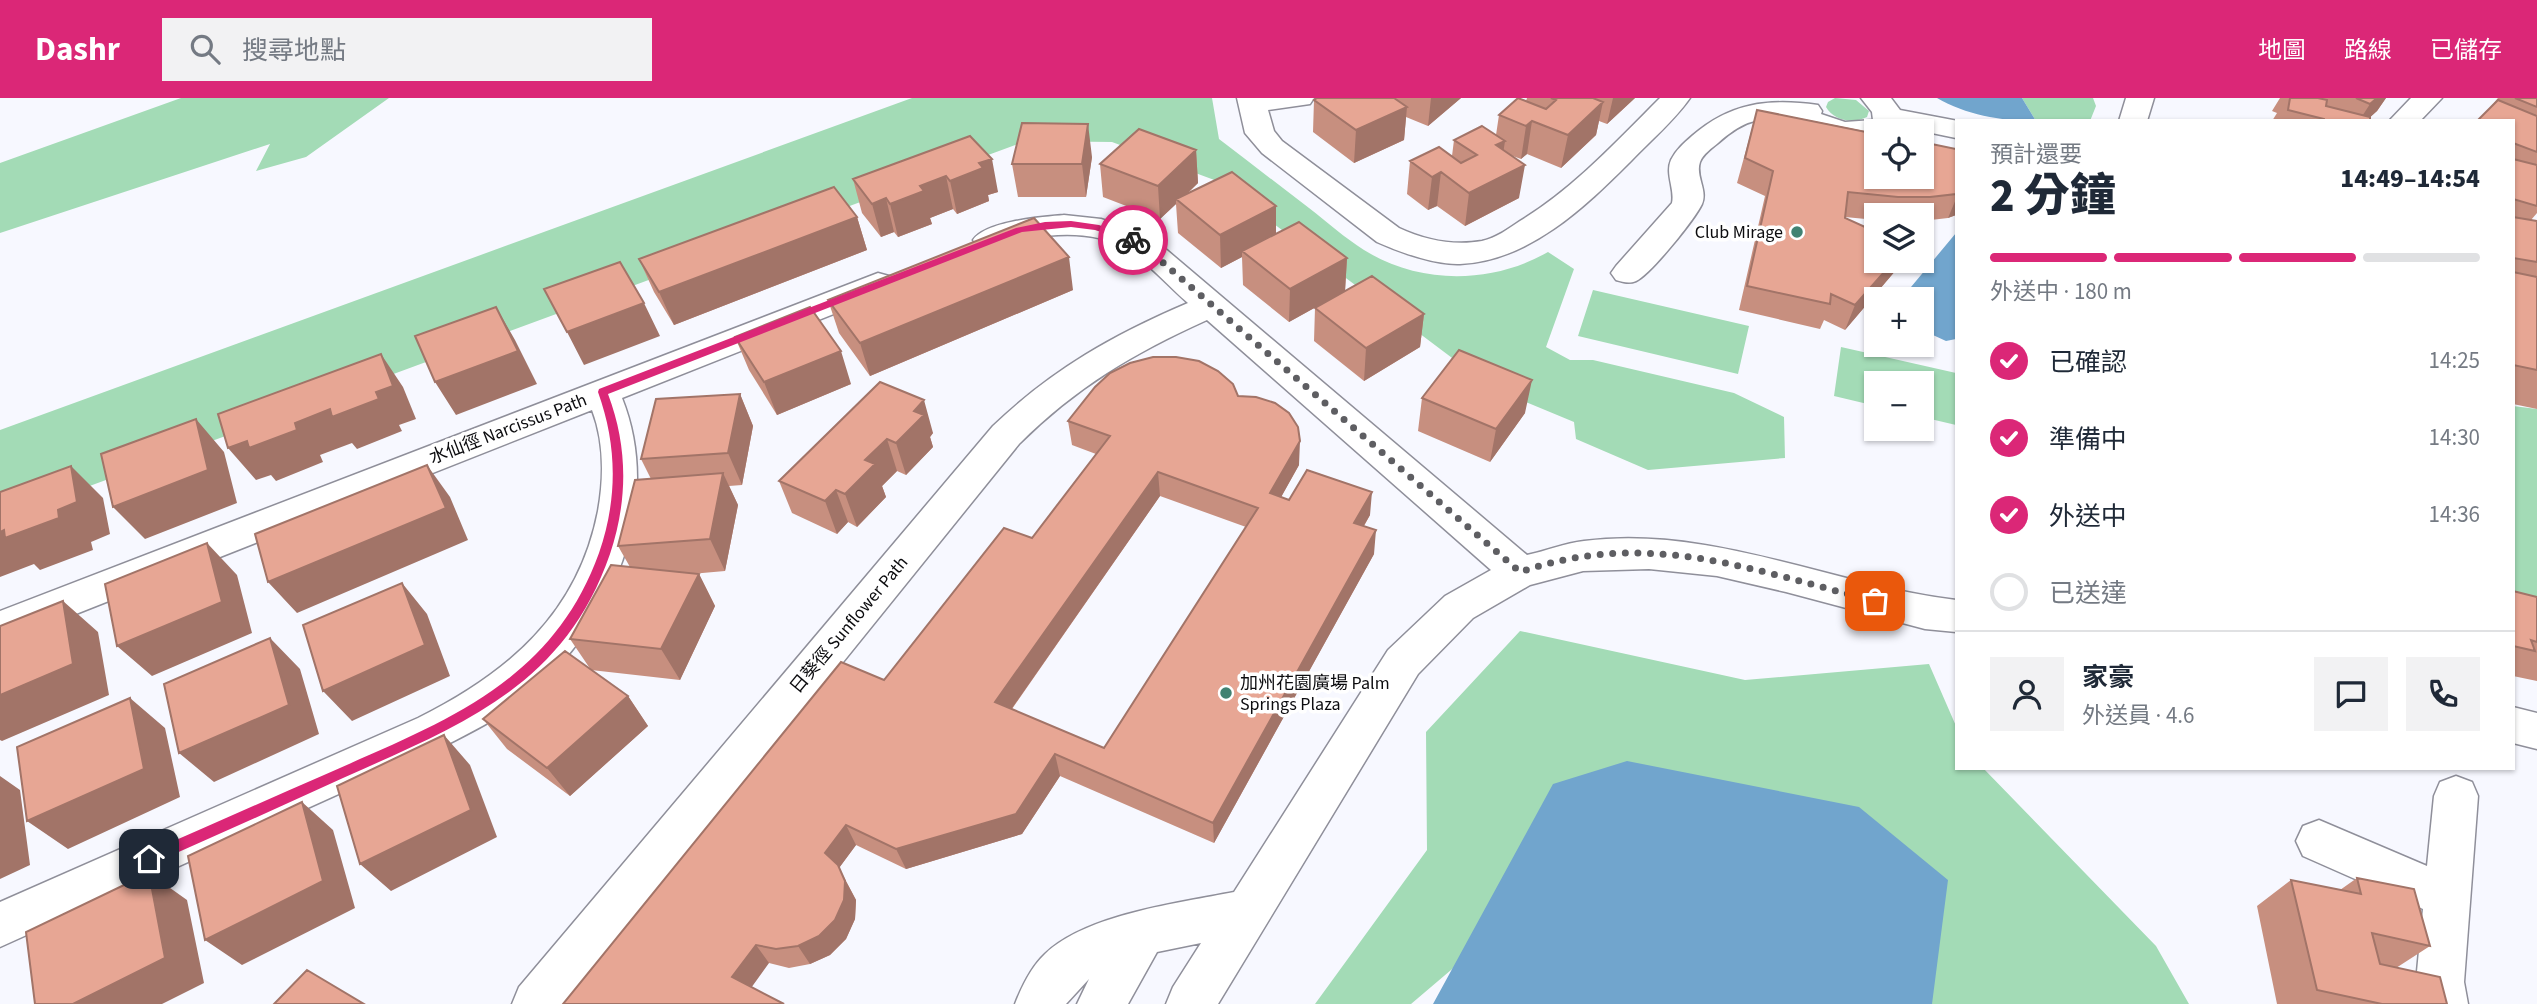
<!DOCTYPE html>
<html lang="zh-TW">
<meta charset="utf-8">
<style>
body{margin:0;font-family:"Source Sans 3","Noto Sans TC",sans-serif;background:#f2f2f3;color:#1f2937;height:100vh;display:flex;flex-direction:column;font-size:26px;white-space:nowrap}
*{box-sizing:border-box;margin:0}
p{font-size:23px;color:#747a83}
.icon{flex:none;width:38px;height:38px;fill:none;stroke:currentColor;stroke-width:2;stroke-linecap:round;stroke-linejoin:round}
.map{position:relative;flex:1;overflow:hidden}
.sheet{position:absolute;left:1955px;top:21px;width:560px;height:651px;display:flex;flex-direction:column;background:#fff;border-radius:0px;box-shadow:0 2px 5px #0004}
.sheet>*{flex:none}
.controls{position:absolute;left:1864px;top:21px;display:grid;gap:14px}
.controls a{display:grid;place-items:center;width:70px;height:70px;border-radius:0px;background:#fff;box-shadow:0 2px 5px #0004;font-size:35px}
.pin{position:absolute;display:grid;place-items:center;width:60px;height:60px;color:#fff;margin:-30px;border-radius:14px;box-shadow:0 4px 10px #0006}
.courier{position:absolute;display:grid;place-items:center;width:70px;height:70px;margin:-35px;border:5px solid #db2777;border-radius:50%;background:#fff;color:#222;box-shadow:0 2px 9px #0007}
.head em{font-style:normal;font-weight:800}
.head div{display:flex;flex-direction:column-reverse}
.head{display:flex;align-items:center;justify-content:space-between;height:119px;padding:0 35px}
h1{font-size:46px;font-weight:800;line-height:52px}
.bar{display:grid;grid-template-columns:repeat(4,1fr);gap:10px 7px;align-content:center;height:84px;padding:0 35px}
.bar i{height:9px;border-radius:5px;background:#e0e1e3}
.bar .selected{background:#db2777}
.bar p{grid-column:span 4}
.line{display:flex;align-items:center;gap:18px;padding:0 35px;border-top:2px solid #e0e1e3}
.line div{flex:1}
.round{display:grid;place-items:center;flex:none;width:74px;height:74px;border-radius:0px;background:#f2f2f3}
ol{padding:0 35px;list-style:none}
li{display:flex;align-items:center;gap:21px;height:77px}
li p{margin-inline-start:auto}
li .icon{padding:7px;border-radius:50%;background:#db2777;color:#fff;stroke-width:4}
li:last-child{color:#747a83}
li i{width:38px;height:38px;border:4px solid #e0e1e3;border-radius:50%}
header{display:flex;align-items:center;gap:42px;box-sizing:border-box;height:98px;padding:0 35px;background:#db2777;color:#fff}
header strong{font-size:33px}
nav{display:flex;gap:38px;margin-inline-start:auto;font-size:24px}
.search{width:490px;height:63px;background:#f2f2f3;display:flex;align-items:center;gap:18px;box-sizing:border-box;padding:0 24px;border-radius:0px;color:#747a83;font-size:26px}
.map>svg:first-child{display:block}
.green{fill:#a3dbb6}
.water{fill:#71a5cd}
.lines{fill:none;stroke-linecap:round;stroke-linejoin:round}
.minor-casing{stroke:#8f8f9a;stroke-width:3}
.minor{fill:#fff;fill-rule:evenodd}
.wall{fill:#c78f7f;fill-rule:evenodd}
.shaded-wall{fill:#a27468}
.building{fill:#e7a694;stroke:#a27468;stroke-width:2;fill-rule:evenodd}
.route{fill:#db2777}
.done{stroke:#5e5e62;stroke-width:7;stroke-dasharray:0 12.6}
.poi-dot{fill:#418272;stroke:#fff;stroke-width:2.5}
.labels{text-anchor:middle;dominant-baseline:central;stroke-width:7;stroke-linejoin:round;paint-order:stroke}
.poi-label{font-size:18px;fill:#0b0b0e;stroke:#fff;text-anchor:end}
.street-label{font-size:18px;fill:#0b0b0e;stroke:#fff}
</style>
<header>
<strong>Dashr</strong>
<div class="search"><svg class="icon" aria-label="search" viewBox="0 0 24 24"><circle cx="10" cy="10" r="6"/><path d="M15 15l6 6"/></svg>搜尋地點</div>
<nav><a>地圖</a><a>路線</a><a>已儲存</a></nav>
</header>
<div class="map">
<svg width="2537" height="906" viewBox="0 0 2537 906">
<rect width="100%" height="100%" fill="#f7f8ff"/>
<path class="green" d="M181,0H389L306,59L256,73L270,46L0,135V65Z
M912,0H1212L1219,41C1249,64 1279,87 1309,110C1327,124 1345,140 1364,152C1420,187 1492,186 1548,154L1574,171L1546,249L1570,262H1593L1734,295L1784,319L1785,360L1648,372L1576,341L1574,324L1492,290L1217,83L1112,44L1026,43L0,421V332Z
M1835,0L1856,2L1869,13L1867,19C1853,26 1834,23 1826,9L1828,4Z
M2022,0H2093L2096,8L2090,23H2036Z
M1593,192L1749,228L1738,276L1578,238Z
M1841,249L1956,275V327L1922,319V285H1876V308L1834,298Z
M2513,308L2537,311V501L2513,494Z
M1520,533L1745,582L1929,566L1956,628V670H1983L2156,848L2189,906H1885L1565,775L1411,906H1315L1427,752L1426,634Z"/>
<path class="water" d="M1937,0H2022L2036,23C2002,23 1966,17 1937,0Z
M1956,135V241L1946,243L1922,232V201H1901Z
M1627,663L1859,709L1948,782L1932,906H1433L1553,686Z"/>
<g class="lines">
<g class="minor-casing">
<path id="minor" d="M1237,0H1314L1310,6L1268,12L1274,33L1282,43L1399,130C1425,142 1454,148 1482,143C1496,140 1508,131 1520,123C1574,90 1616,44 1660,0H1690C1674,23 1650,43 1631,63C1585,109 1529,163 1460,166C1436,167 1399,154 1377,144L1262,55L1245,35Z
M1861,0H1891L1900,12L1958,23L1956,40L1898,28L1895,33H1876V40L1873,41C1853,43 1819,43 1806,24L1807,22C1766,20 1751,16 1718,45C1712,50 1703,56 1700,64C1695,78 1708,92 1702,106C1695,121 1650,177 1636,183C1629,186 1623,184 1616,182L1611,175L1616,168L1672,105C1675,91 1665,76 1671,62C1676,52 1684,45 1692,38C1730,5 1768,0 1818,7L1822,13L1821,16L1845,24L1873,22L1872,14Z
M2126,0H2154L2147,23H2119Z
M2411,0H2442L2420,23H2389Z
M1064,117L1101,121L1149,137L1527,457C1546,453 1565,445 1584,443C1713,427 1831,487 1956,502V534L1925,531L1786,494L1717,478L1649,471L1583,473L1530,487L1473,520L1418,576L1218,906H1166L1173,889L1201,845L1157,854L1128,906H1077L1089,881L1066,906H1015C1022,888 1031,869 1045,856C1087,816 1179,805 1234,794L1388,552L1445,498L1491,472L1207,222C1134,255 1076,289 1019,346L567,906H512L519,889L993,328C1053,271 1113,237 1188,205C1168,188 1148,164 1126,151C1099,134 1061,135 1030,140C1012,143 997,154 978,149L973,142C986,123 1042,119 1064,117Z
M878,175L889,178L894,186L889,194L622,300C664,406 613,527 528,597C501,620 468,636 436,652L0,849V804L418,620C508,575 578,516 598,413C604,380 604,343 592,312L0,546V513Z
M2513,609L2537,615V651L2513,645Z
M2456,678L2472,684L2478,698L2464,884L2468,906H2420L2416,884L2423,811L2303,758L2296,743L2303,728L2319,722L2427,768L2434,698L2440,684Z"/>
</g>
<use href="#minor" class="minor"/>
</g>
<path class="wall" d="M1317,0H1461L1428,28L1406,19L1404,42L1354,65L1313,34L1314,2Z
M1527,0H1635L1607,26L1599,23L1596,37L1561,70L1527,56L1521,61L1510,57L1519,100L1465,128L1437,108L1428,112L1407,96L1410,63L1452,58L1454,42L1496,37L1499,17L1526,3Z
M2280,0H2386L2377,13L2370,19V23H2272L2277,15L2272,13Z
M2498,0H2537V115L2531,122L2537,123V311L2513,306V23L2489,11Z
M1757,12L1956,51V117L1948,120L1922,123V117H1876V122L1845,119V120L1896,172L1845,232L1824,222L1820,231L1739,212L1765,98L1737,85Z
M970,38L998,94L988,97L989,103L957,116L953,111L930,120L932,126L898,139L894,134L881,139L862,115L853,81Z
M1196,52L1198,85L1186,97L1276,108V135L1347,160L1345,193L1289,224L1243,187L1242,159L1221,170L1178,135L1176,106L1160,121L1103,99L1100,66Z
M1092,59L1086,99H1018L1012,66Z
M857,119L867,152L674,227L654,194L639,161Z
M1073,192L870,278L839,235L828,202Z
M1315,210L1424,216L1420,249L1364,283L1314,243Z
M735,239L851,286L777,317L749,272Z
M880,284L933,335L930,339L933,349L906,377L897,373L882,388L886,399L857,429L848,424L837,436L792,415L779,383Z
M740,296L753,328L742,387L729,388L738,407L725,473L691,476H699L715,508L680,582L591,572L570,541L630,469L618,448L651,381L641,361Z
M1238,298L1299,367L1281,399L1289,402L1370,417L1364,428L1374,456L1214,745L1060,678L1022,736L906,771L856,747L839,770L856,802L855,821L846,841L830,857L810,866L789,870L769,865L563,906L884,582L1032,440L1096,356L1072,347L1068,323ZM1160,398L1246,429L1104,650L1012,611Z
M1422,300L1525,315L1490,364L1418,333Z
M2513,493L2537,499V583L2513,578Z
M628,598L648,628L570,698L507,651L483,621Z
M2357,780L2430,848L2396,870L2447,906H2277L2257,808L2291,782L2340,792Z"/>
<path class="shaded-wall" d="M1431,0H1461L1428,28Z
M1613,0H1635L1607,26Z
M2377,0H2386L2377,13L2366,23H2359L2370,6Z
M1603,4L1596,37L1561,70L1568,37Z
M1407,9L1404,42L1354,65L1356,32Z
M1532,23L1527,56L1521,61L1526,28Z
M1088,26L1092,59L1086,99L1082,66Z
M1505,43L1500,76L1496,47Z
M1196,52L1198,85L1179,103L1176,101V106L1160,121L1158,88Z
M992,61L998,94L988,97L989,103L957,116L950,83L979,65Z
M1525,67L1519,100L1465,128L1469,95Z
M1441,74L1437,108L1428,112L1432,79Z
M946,78L953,111L930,120L932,126L898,139L890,106L920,88Z
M886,100L894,134L881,139L872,106Z
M1956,101V117L1948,120Z
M1276,108V141L1242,153V159L1221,170L1220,137Z
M857,119L867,152L674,227L659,194Z
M1069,159L1073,192L870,278L860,245Z
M1347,160L1345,193L1289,224L1290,191Z
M1894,163H1901L1896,172L1845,232L1855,207Z
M644,205L660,238L584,267L567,234Z
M496,209L515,242L537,286L456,317L435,284Z
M1424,216L1420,249L1364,283L1366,250Z
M841,253L851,286L777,317L764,284Z
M381,256L403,289L416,321L399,327L402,333L357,351L352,345L320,357L323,364L276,383L271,377L256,382L228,350L376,294Z
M1532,282L1525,315L1490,364L1496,331Z
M740,296L753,328L742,387L728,355Z
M924,302L933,335L930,339L933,349L906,377L896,345L914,313Z
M196,321L224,354L237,405L145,441L113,409Z
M887,341L897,373L882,388L886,399L857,429L845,396L865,362Z
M1300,343L1299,367L1270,419V395Z
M427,367L450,399L468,442L297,515L268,484Z
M71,368L103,400L110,436L91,444L93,452L40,472L34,466L0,479V434L58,412Z
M1158,374L1160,398L1001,626L995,604Z
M723,375L738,407L725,473L710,441Z
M836,392L848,424L837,436L825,403Z
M1372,394L1370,417L1352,448L1354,425Z
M1376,432L1374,456L1214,745L1213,725Z
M207,445L237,477L252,535L152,578L117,548Z
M699,476L715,508L680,582L661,551Z
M402,485L427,516L450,578L352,623L323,593Z
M63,503L98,534L109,597L2,643L0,642V597Z
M270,540L300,571L319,636L214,684L179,655Z
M628,598L648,628L570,698L547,670Z
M130,600L165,630L180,699L68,751L27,723Z
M444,637L470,667L497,739L391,793L360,766Z
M1055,656L1060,678L1022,736L906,771L896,751Z
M0,678L20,692L30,767L0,781Z
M302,704L333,732L355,810L242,867L205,842Z
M846,727L856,747L839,770L856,802L855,821L846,841L830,857L810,866L798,848L825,755Z
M149,775L187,802L204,885L162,906H73Z
M756,847L769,865L746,897L732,879Z"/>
<path class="building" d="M1317,0H1394L1407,9L1356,32L1314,2Z
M1518,0L1546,11L1556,2L1551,0H1593L1603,4L1568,37L1532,23L1526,28L1499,17Z
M2290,0H2318L2327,2L2326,8L2370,19V23H2324V21L2288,12Z
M2356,0H2377L2370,6Z
M2515,0H2537V9Z
M2498,2L2537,18V54L2513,45V23H2477Z
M1757,12L1876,36V79H1922V44L1956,51V96L1930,99H1898L1848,94L1845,120L1876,134V163H1894L1855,207L1831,196L1830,206L1747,188L1773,73L1745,60Z
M1022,25L1088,26L1082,66H1012Z
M1482,28L1505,43L1496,47L1525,67L1469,95L1441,74L1432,79L1410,63L1439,49L1461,65L1477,57L1454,42Z
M1139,31L1196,52L1158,88L1100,66Z
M970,38L992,61L979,65L983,70L950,83L946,78L920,88L924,93L890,106L886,100L872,106L853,81Z
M2513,61L2537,67V108L2513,101Z
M1232,74L1276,108L1220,137L1176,101Z
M834,89L857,119L659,194L639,161Z
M2513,119L2537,123V164L2513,160Z
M1034,120L1069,159L860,245L828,202Z
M1299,124L1347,160L1290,191L1242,153Z
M620,164L644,205L567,234L544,191Z
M2513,174L2537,179V272L2513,267Z
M1372,178L1424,216L1366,250L1315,210Z
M496,209L518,253L435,284L415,238Z
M810,209L841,253L764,284L735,239Z
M1459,252L1532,282L1496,331L1422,300Z
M381,256L393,288L376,294L379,301L332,319L330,311L295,325L297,332L249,350L247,343L228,350L218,316Z
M1153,259H1176L1199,263L1218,273L1233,286L1238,298L1256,299L1275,305L1289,315L1298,329L1300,343L1270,395L1289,402L1307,372L1372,394L1354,425L1376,432L1213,725L1055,656L1016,716L896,751L846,727L825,755L838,767L845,783L844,802L835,822L819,838L798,848L776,851L756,847L732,879L784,906H563L841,564L884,582L1004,430L1032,440L1110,338L1068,323L1095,289L1110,275L1130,265ZM1158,374L1258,410L1104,650L995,604Z
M880,284L924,302L914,313L924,317L896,345L887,341L865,362L875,366L845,396L836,392L825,403L779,383Z
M740,296L728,355L641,361L656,301Z
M196,321L208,372L113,409L101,356Z
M427,367L446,410L268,484L255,436Z
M71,368L77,404L58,412L59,420L5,440L4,432L0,434V394Z
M723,375L710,441L618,448L635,382Z
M207,445L222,504L117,548L105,486Z
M611,467L699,476L661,551L570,541Z
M402,485L425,547L323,593L303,527Z
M2513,493L2537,499V544L2531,542L2535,553L2513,548Z
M63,503L73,566L0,597V528Z
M270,540L289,607L179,655L164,586Z
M565,553L628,598L547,670L483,621Z
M130,600L144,671L27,723L17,649Z
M444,637L471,712L360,766L337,688Z
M302,704L323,783L205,842L188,758Z
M149,775L165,860L73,906H35L26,834Z
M2357,780L2414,791L2430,848L2372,835L2380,866L2440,879L2447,906H2382L2317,892L2291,782L2361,796Z
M307,872L364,906H274Z"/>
<path class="route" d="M1071,123L1099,127L1138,142L1133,145L1095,132L1071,129L1022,134L608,296C628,349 628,402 610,456C564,589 461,627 343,680C280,709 217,737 154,765H144V756C204,730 264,703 324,677C441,625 552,586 599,455C618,400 617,347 598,294L599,291L1016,130L1045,124Z"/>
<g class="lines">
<path class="done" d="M1133,142L1153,156L1520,474C1648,430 1751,472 1875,503"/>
</g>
<g class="poi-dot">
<circle cx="1797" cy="134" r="7"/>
<circle cx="1226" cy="595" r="7"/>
</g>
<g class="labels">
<g class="poi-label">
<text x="1783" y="134">Club Mirage</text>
<text x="1240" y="585" text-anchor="start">加州花園廣場 Palm<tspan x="1240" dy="21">Springs Plaza</tspan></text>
</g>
<g class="street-label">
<text transform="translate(508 331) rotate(-21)">水仙徑 Narcissus Path</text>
<text transform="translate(849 527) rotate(-50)">日葵徑 Sunflower Path</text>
</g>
</g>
</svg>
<div class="controls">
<a><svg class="icon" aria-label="locate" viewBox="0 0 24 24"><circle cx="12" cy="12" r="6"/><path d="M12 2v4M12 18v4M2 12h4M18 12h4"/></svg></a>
<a><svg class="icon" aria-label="layers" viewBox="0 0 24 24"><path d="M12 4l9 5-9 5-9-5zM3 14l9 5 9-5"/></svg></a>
<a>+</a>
<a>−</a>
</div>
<div class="pin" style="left:1875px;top:503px;background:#ea580c"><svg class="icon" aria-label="bag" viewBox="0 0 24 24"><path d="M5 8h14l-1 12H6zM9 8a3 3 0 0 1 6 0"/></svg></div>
<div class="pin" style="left:149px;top:761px;background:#1f2937"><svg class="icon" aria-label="home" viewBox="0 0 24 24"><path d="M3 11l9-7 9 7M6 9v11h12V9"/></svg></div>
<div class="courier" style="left:1133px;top:142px"><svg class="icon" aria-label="bike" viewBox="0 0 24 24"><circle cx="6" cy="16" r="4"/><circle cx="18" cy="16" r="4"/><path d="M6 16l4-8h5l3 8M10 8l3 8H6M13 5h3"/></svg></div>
<section class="sheet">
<div class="head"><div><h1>2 分鐘</h1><p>預計還要</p></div><em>14:49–14:54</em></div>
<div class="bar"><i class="selected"></i><i class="selected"></i><i class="selected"></i><i></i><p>外送中 · 180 m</p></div>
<ol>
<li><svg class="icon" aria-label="check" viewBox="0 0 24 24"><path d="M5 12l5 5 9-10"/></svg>已確認<p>14:25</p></li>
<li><svg class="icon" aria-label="check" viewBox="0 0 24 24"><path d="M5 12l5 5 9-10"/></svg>準備中<p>14:30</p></li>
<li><svg class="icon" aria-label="check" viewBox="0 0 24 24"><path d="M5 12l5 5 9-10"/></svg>外送中<p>14:36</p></li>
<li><i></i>已送達</li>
</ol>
<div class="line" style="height:126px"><a class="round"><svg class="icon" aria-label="person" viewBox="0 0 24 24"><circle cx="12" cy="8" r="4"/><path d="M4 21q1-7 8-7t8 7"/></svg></a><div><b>家豪</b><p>外送員 · 4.6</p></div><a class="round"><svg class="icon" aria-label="chat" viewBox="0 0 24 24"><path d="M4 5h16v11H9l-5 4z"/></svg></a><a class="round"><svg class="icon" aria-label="phone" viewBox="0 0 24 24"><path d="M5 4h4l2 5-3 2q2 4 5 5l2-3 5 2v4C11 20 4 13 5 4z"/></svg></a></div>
</section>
</div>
